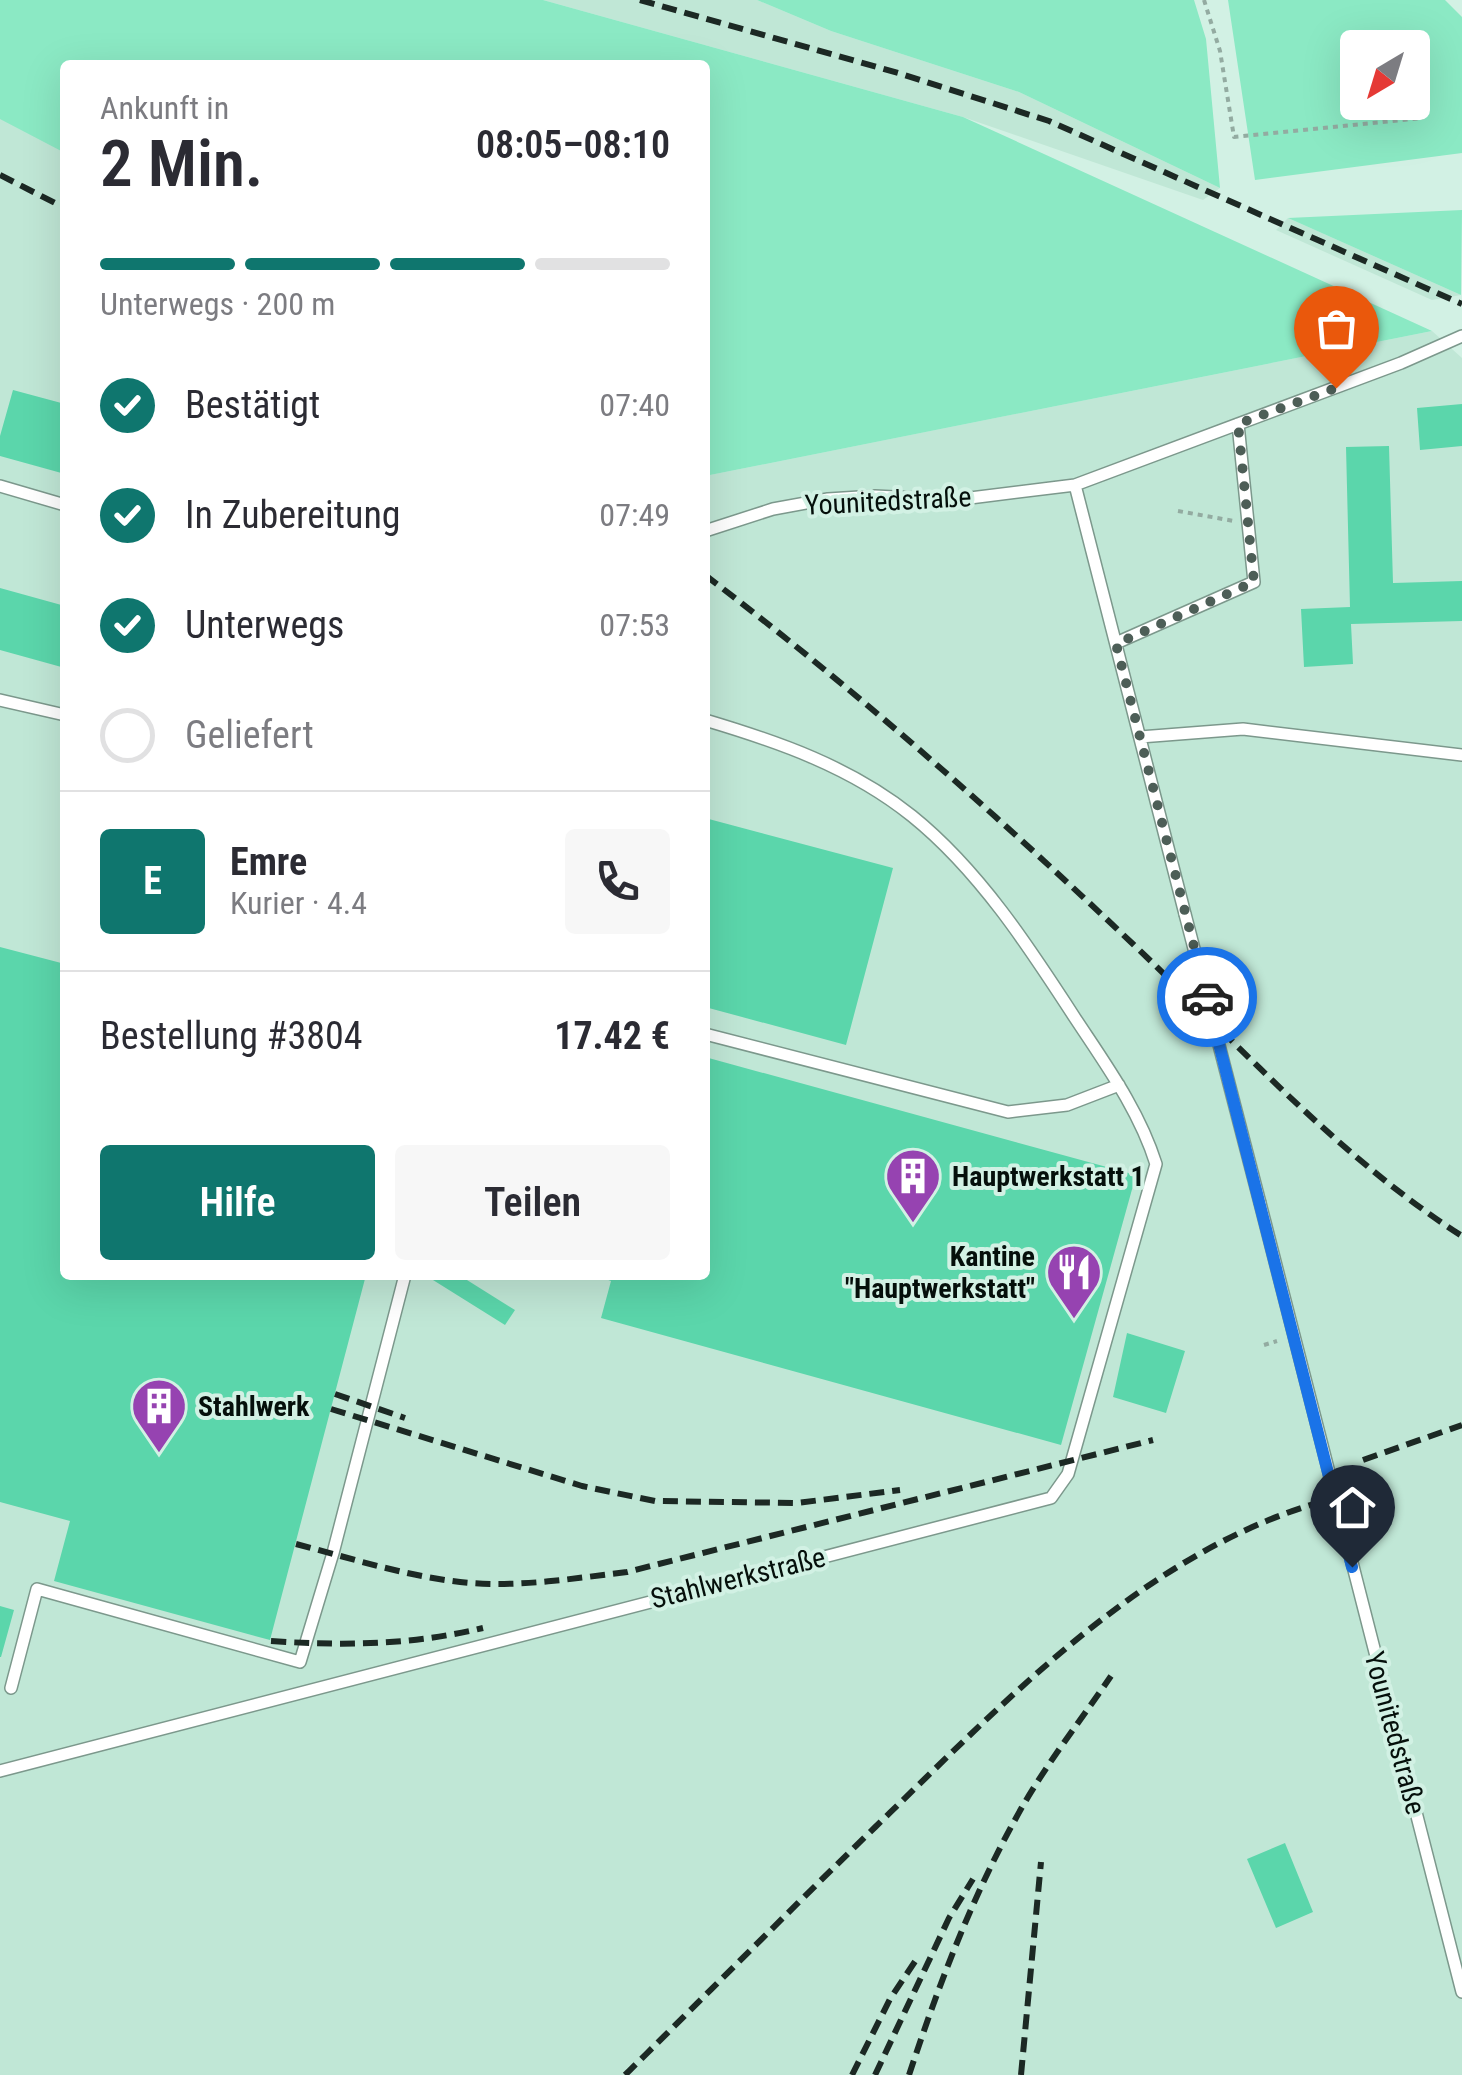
<!DOCTYPE html>
<html lang="de">
<meta charset="utf-8">
<style>
body{margin:0;font-family:"Roboto Condensed",sans-serif;background:#f7f7f7;color:#2b2b33;height:100vh;display:flex;flex-direction:column;font-size:38px;white-space:nowrap}
*{box-sizing:border-box;margin:0}
p{font-size:32px;color:#7c7c81}
.icon{flex:none;width:55px;height:55px;fill:none;stroke:currentColor;stroke-width:2;stroke-linecap:round;stroke-linejoin:round}
.map{position:relative;flex:1;overflow:hidden}
.side{position:absolute;left:60px;top:60px;width:650px;height:1220px;display:flex;flex-direction:column;background:#fff;border-radius:10px;box-shadow:0 10px 40px #0002}
.side>*{flex:none}
.needle{width:65px;rotate:218deg}
.buttons{position:absolute;left:1340px;top:30px;display:grid;gap:20px}
.buttons a{display:grid;place-items:center;width:90px;height:90px;border-radius:10px;background:#fff;box-shadow:0 10px 40px #0002;font-size:50px}
.pin{position:absolute;display:grid;place-items:center;width:85px;height:85px;color:#fff;margin:-102px -42px;border-radius:50% 50% 50% 0;rotate:-45deg;box-shadow:0 0 10px #0007}
.pin .icon{rotate:45deg}
.courier{position:absolute;display:grid;place-items:center;width:100px;height:100px;margin:-50px;border:8px solid #1a73e8;border-radius:50%;background:#fff;color:#222;box-shadow:0 2px 12px #0007}
.summary em{font-style:normal;font-weight:600}
.summary div{display:flex;flex-direction:column-reverse}
.summary{display:flex;align-items:center;justify-content:space-between;height:170px;padding:0 40px}
h1{font-size:65px;font-weight:600;line-height:75px}
.bar{display:grid;grid-template-columns:repeat(4,1fr);gap:15px 10px;align-content:center;height:120px;padding:0 40px}
.bar i{height:12px;border-radius:8px;background:#e1e1e2}
.bar .on{background:#0f766e}
.bar p{grid-column:span 4}
.line{display:flex;align-items:center;gap:25px;padding:0 40px;border-top:2px solid #e1e1e2}
.line div{flex:1}
.round{display:grid;place-items:center;flex:none;width:105px;height:105px;border-radius:10px;background:#f7f7f7}
ol{padding:0 40px;list-style:none}
li{display:flex;align-items:center;gap:30px;height:110px}
li p{margin-inline-start:auto}
li .icon{padding:10px;border-radius:50%;background:#0f766e;color:#fff;stroke-width:4}
li:last-child{color:#7c7c81}
li i{width:55px;height:55px;border:5px solid #e1e1e2;border-radius:50%}
.button{display:flex;gap:20px;margin-top:auto;padding:20px 40px}
.button a{flex:1;height:115px;border-radius:10px;background:#0f766e;color:#fff;font-size:40px;font-weight:600;line-height:115px;text-align:center}
.button a+a{background:#f7f7f7;color:#2b2b33}
.map>svg:first-child{display:block}
.built{fill:#c0e7d6}
.green{fill:#8be9c4;fill-rule:evenodd}
.building{fill:#5bd6ab}
.lines{fill:none;stroke-linecap:round;stroke-linejoin:round}
.lane-casing{stroke:#7c988c;stroke-width:14}
.path{stroke:#93aba1;stroke-width:4;stroke-dasharray:5 5;stroke-linecap:butt}
.lane{stroke:#fff;stroke-width:11}
.rail{stroke:#1c2924;stroke-width:6;stroke-dasharray:15 8;stroke-linecap:butt}
.lane-bridge-casing{stroke:#7c988c;stroke-width:14;stroke-linecap:butt}
.lane-bridge{stroke:#fff;stroke-width:11}
.done{stroke:#4d5e57;stroke-width:10;stroke-dasharray:0 18}
.route{stroke:#1a73e8;stroke-width:12}
.labels{text-anchor:middle;dominant-baseline:central;stroke-width:8;stroke-linejoin:round;paint-order:stroke}
.street-label{font-size:28px;fill:#050f0b;stroke:#d2f1e4}
.poi-label{font-size:28px;font-weight:bold;fill:#050f0b;stroke:#d2f1e4;text-anchor:start}
</style>
<div class="map">
<svg width="1462" height="2075" viewBox="0 0 1462 2075">
<rect width="100%" height="100%" fill="#d2f1e4"/>
<path class="built" d="M543,0H757L831,31L1019,92L1220,188L1203,200L963,117Z
M0,118L65,152V1275H705V476L1432,331L1462,358V2075H0Z
M1288,218L1461,295L1432,300L1276,230Z"/>
<path class="green" d="M0,0H543L963,117L1432,331L705,476V65H65V153L0,119Z
M757,0H1194L1206,39L1220,188L1019,92L831,31Z
M1228,0H1445L1462,17V153L1255,180ZM1358,48H1412V102H1358Z
M1462,210L1461,295L1288,218Z"/>
<path class="building" d="M13,390L65,404V474L0,456V436Z
M1462,404V446L1420,450L1417,408Z
M1389,446L1393,583L1462,581V621L1351,624L1353,664L1304,667L1301,609L1350,607L1346,447Z
M0,588L65,606V668L0,650Z
M705,818L893,868L846,1045L705,1007Z
M0,947L65,964V1275H366L270,1640L54,1581L70,1521L0,1502Z
M705,1057L1136,1175L1061,1445L601,1318L611,1281L595,1275H705Z
M425,1275H459L515,1310L505,1325Z
M1127,1333L1185,1351L1166,1413L1113,1397Z
M0,1606L14,1610L1,1657H0Z
M1285,1843L1313,1912L1276,1928L1247,1859Z"/>
<g class="lines">
<g class="lane-casing">
<path id="lane" d="M1075,485L1185,914
M0,486L65,505
M705,531L773,509L828,499L875,496L954,500L1075,485L1401,363L1462,336
M1116,643L1254,582L1238,424
M0,700L65,715
M1140,737L1243,729L1462,755
M705,1034L1008,1112L1067,1105L1119,1085
M1260,1203L1462,1992
M11,1688L37,1589L300,1662L333,1553L405,1275
M0,1771L1051,1498L1068,1474L1156,1164C1139,1110 1106,1065 1075,1018C1029,947 979,870 912,816C851,767 779,742 705,720"/>
</g>
<path class="path" d="M1204,0L1220,51L1234,137L1423,118
M1178,511L1234,521
M1264,1345L1277,1341"/>
<use href="#lane" class="lane"/>
<path class="rail" d="M640,0L898,73L1049,121L1462,304
M0,175L65,208
M705,575C856,690 997,815 1134,945C1239,1045 1340,1158 1462,1236
M335,1394L405,1418
M331,1409L582,1486L655,1501L797,1503L900,1490
M1363,1460L1462,1425
M296,1544C354,1559 411,1578 471,1583C523,1587 576,1578 627,1572L1153,1440
M271,1641C345,1646 411,1645 483,1628
M625,2075C717,1984 808,1892 901,1802C1022,1684 1156,1548 1324,1501
M852,2075L890,1999L918,1957
M875,2075L949,1918L973,1879
M909,2075C938,1987 971,1899 1016,1818C1043,1768 1079,1723 1111,1676
M1021,2075L1041,1862"/>
<g class="lane-bridge-casing">
<path id="lane-bridge" d="M1185,914L1260,1203"/>
</g>
<use href="#lane-bridge" class="lane-bridge"/>
</g>
<g class="lines">
<path class="done" d="M1207,997L1116,644L1254,582L1238,424L1336,388"/>
<path class="route" d="M1207,997L1352,1567"/>
</g>
<defs>
<g id="building-pin" transform="scale(2.875)"><path d="M0 17L-7.5 6A9.5 9.5 0 1 1 7.5 6Z" fill="#9643b1" stroke="#d2f1e4"/><path d="M-4-6H4V6H1V3H-1V6H-4ZM-2.5-4.3h1.7v1.8h-1.7ZM.8-4.3h1.7v1.8H.8ZM-2.5-1h1.7V.8h-1.7ZM.8-1h1.7V.8H.8Z" fill="#fff"/></g>
<g id="restaurant-pin" transform="scale(2.875)"><path d="M0 17L-7.5 6A9.5 9.5 0 1 1 7.5 6Z" fill="#9643b1" stroke="#d2f1e4"/><path d="M-5-6h1v4h1v-4h1v4h1v-4h1v5L-1.5 .5V6h-2V.5L-5-1ZM5-6V6H3V1.5H1.5Q1.5-4 5-6Z" fill="#fff"/></g>
</defs>
<g fill-rule="evenodd">
<use href="#building-pin" x="913" y="1176"/>
<use href="#restaurant-pin" x="1074" y="1272"/>
<use href="#building-pin" x="159" y="1406"/>
</g>
<g class="labels">
<g class="street-label">
<text transform="translate(888 501) rotate(-3)">Younitedstraße</text>
<text transform="translate(738 1578) rotate(-14)">Stahlwerkstraße</text>
<text transform="translate(1395 1733) rotate(75)">Younitedstraße</text>
</g>
<g class="poi-label">
<text x="952" y="1176">Hauptwerkstatt 1</text>
<text x="1035" y="1256" text-anchor="end">Kantine<tspan x="1035" dy="32">"Hauptwerkstatt"</tspan></text>
<text x="198" y="1406">Stahlwerk</text>
</g>
</g>
</svg>
<div class="buttons">
<a><svg class="needle" viewBox="-14 -14 28 28"><path d="M0-13l5 13h-10z" fill="#e53935"/><path d="M0 13l5-13h-10z" fill="#7c7c81"/></svg></a>
</div>
<div class="pin" style="left:1336px;top:388px;background:#ea580c"><svg class="icon" aria-label="bag" viewBox="0 0 24 24"><path d="M5 8h14l-1 12H6zM9 8a3 3 0 0 1 6 0"/></svg></div>
<div class="pin" style="left:1352px;top:1567px;background:#1f2937"><svg class="icon" aria-label="home" viewBox="0 0 24 24"><path d="M3 11l9-7 9 7M6 9v11h12V9"/></svg></div>
<div class="courier" style="left:1207px;top:997px"><svg class="icon" aria-label="car" viewBox="0 0 24 24"><path d="M5 17H2v-5l4-1 3-4h7l3 4 3 1v5h-3M9 17h6M6 11h13"/><circle cx="7" cy="17" r="2"/><circle cx="17" cy="17" r="2"/></svg></div>
<section class="side">
<div class="summary"><div><h1>2 Min.</h1><p>Ankunft in</p></div><em>08:05–08:10</em></div>
<div class="bar"><i class="on"></i><i class="on"></i><i class="on"></i><i></i><p>Unterwegs · 200 m</p></div>
<ol>
<li><svg class="icon" aria-label="check" viewBox="0 0 24 24"><path d="M5 12l5 5 9-10"/></svg>Bestätigt<p>07:40</p></li>
<li><svg class="icon" aria-label="check" viewBox="0 0 24 24"><path d="M5 12l5 5 9-10"/></svg>In Zubereitung<p>07:49</p></li>
<li><svg class="icon" aria-label="check" viewBox="0 0 24 24"><path d="M5 12l5 5 9-10"/></svg>Unterwegs<p>07:53</p></li>
<li><i></i>Geliefert</li>
</ol>
<div class="line" style="height:180px"><b class="round" style="background:#0f766e;color:#fff">E</b><div><b>Emre</b><p>Kurier · 4.4</p></div><a class="round"><svg class="icon" aria-label="phone" viewBox="0 0 24 24"><path d="M5 4h4l2 5-3 2q2 4 5 5l2-3 5 2v4C11 20 4 13 5 4z"/></svg></a></div>
<div class="line" style="height:130px"><div>Bestellung #3804</div><b>17.42 €</b></div>
<div class="button"><a>Hilfe</a><a>Teilen</a></div>
</section>
</div>
